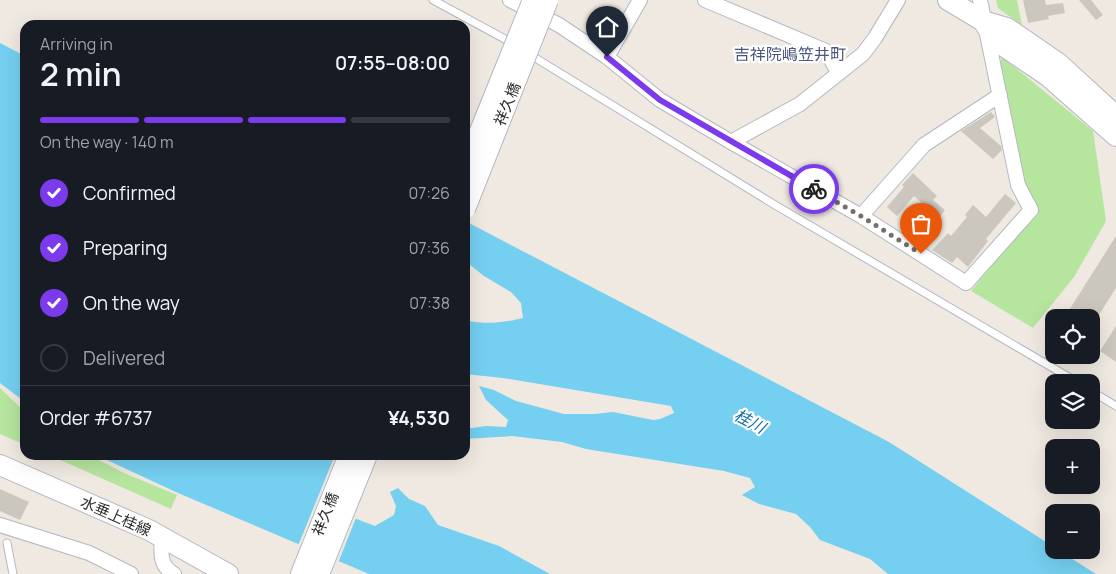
<!DOCTYPE html>
<meta charset="utf-8">
<style>
body{margin:0;font-family:Manrope,"Noto Sans JP",sans-serif;background:#242831;color:#f1f3f6;height:100vh;display:flex;flex-direction:column;font-size:19px;white-space:nowrap}
*{box-sizing:border-box;margin:0}
p{font-size:16px;color:#9ea1a6}
.icon{flex:none;width:28px;height:28px;fill:none;stroke:currentColor;stroke-width:2;stroke-linecap:round;stroke-linejoin:round}
.map{position:relative;flex:1;overflow:hidden}
.panel{position:absolute;left:20px;top:20px;width:450px;height:440px;display:flex;flex-direction:column;background:#171b24;border-radius:15px;box-shadow:0 5px 20px #0002}
.panel>*{flex:none}
.tools{position:absolute;left:1045px;top:309px;display:grid;gap:10px}
.tools a{display:grid;place-items:center;width:55px;height:55px;border-radius:10px;background:#171b24;box-shadow:0 5px 20px #0002;font-size:25px}
.pin{position:absolute;display:grid;place-items:center;width:42px;height:42px;color:#fff;margin:-51px -21px;border-radius:50% 50% 50% 0;rotate:-45deg;box-shadow:0 0 5px #0007}
.pin .icon{rotate:45deg}
.courier{position:absolute;display:grid;place-items:center;width:50px;height:50px;margin:-25px;border:4px solid #7c3aed;border-radius:50%;background:#fff;color:#222;box-shadow:0 1px 6px #0007}
.overview em{font-style:normal;font-weight:600}
.overview div{display:flex;flex-direction:column-reverse}
.overview{display:flex;align-items:center;justify-content:space-between;height:85px;padding:0 20px}
h1{font-size:32px;font-weight:600;line-height:38px}
.bar{display:grid;grid-template-columns:repeat(4,1fr);gap:8px 5px;align-content:center;height:60px;padding:0 20px}
.bar i{height:6px;border-radius:4px;background:#363941}
.bar .on{background:#7c3aed}
.bar p{grid-column:span 4}
.line{display:flex;align-items:center;gap:12px;padding:0 20px;border-top:1px solid #363941}
.line div{flex:1}
ol{padding:0 20px;list-style:none}
li{display:flex;align-items:center;gap:15px;height:55px}
li p{margin-inline-start:auto}
li .icon{padding:5px;border-radius:50%;background:#7c3aed;color:#fff;stroke-width:4}
li:last-child{color:#9ea1a6}
li i{width:28px;height:28px;border:2px solid #363941;border-radius:50%}
.map>svg:first-child{display:block}
.green{fill:#b6e59e}
.water{fill:#75cff0}
.pier{fill:#efe9e1}
.building{fill:#cbc7bf}
.lines{fill:none;stroke-linecap:round;stroke-linejoin:round}
.lane-casing{stroke:#b4b7c1;stroke-width:9}
.street-casing{stroke:#b4b7c1;stroke-width:16}
.secondary-casing{stroke:#b4b7c1;stroke-width:22}
.lane{stroke:#fff;stroke-width:7}
.street{stroke:#fff;stroke-width:14}
.secondary{stroke:#fff;stroke-width:20}
.secondary-bridge-casing{stroke:#b4b7c1;stroke-width:22;stroke-linecap:butt}
.secondary-bridge{stroke:#fff;stroke-width:20}
.done{stroke:#726f6d;stroke-width:5;stroke-dasharray:0 9}
.route{stroke:#7c3aed;stroke-width:6}
.labels{text-anchor:middle;dominant-baseline:central;stroke-width:4.5;stroke-linejoin:round;paint-order:stroke}
.street-label{font-size:15px;fill:#2e2e2e;stroke:#fff}
.neighbourhood-label{font-size:16px;fill:#4d5680;stroke:#fff}
.water-label{font-size:16px;font-style:italic;fill:#0d6fa3;stroke:#fff}
</style>
<div class="map">
<svg width="1116" height="574" viewBox="0 0 1116 574">
<rect width="100%" height="100%" fill="#efe9e1"/>
<path class="green" d="M996,0H1017L1022,25L998,8Z
M1002,57L1093,131L1106,221L1074,277L1033,328L971,291L1037,209L1022,178L1000,63Z
M0,388L25,412V445L0,434Z
M49,455H89L124,473L177,495L171,509Z"/>
<path class="water" d="M0,43L25,56V402L0,383Z
M465,221L889,442L1054,547V550H1058L1096,574H888L870,559L820,540L810,527L796,514L759,504L742,495L755,487L750,478L724,471L586,449L562,442L512,436L465,439V429L486,426L506,427L508,420L486,400L479,386L494,390L516,401L564,414H594L613,412L653,420L660,419L674,413L671,406L503,378L465,374V319C479,326 508,322 523,318L521,303L511,292L484,276L465,261Z
M96,455H380L354,518L375,526L394,515L396,506L390,492L398,488L409,499L425,506L438,525L499,546L550,574H369L178,493Z"/>
<path class="pier" d="M335,455H381L338,563L298,546Z"/>
<path class="building" d="M1023,0H1045L1046,5L1063,3L1065,13L1048,16L1049,19L1028,23Z
M1079,0H1091L1103,15L1096,20Z
M991,112L995,117L980,128L1001,146L1002,150L993,159L961,131Z
M913,173L937,196L933,200L945,210L934,224L924,216L930,210L914,196L897,216L887,207L904,187L902,185Z
M1005,194L1016,203L986,239L988,241L968,267L957,257L952,263L932,250L948,233L951,236L967,217L965,215L973,205L986,217Z
M1116,236V288L1097,318H1064Z
M1116,326V362L1100,351Z
M0,489L29,502L20,520L0,511Z"/>
<g class="lines">
<g class="lane-casing">
<path id="lane" d="M433,0L514,44
M529,54L775,205L1077,382
M1091,391L1116,406
M7,543L13,574"/>
</g>
<g class="street-casing">
<path id="street" d="M510,0L559,25L607,57L660,100L731,142L861,216L966,283L1031,210L1018,185L980,0
M705,0L826,51L838,72
M607,57L640,0
M731,142L800,104L863,54L875,38L898,0
M861,216L924,145L1000,95
M0,525L89,553L131,574
M162,537C161,553 159,565 174,574"/>
</g>
<g class="secondary-casing">
<path id="secondary" d="M948,0L983,21L1007,28L1058,63L1116,116
M983,21L996,41L1048,76L1116,136
M0,465L149,530L228,574
M301,574L349,455
M319,574L367,455"/>
</g>
<use href="#lane" class="lane"/>
<use href="#street" class="street"/>
<use href="#secondary" class="secondary"/>
<g class="secondary-bridge-casing">
<path id="secondary-bridge" d="M465,168L533,0
M465,209L548,0"/>
</g>
<use href="#secondary-bridge" class="secondary-bridge"/>
</g>
<g class="lines">
<path class="done" d="M814,189L861,216L921,254"/>
<path class="route" d="M607,57L660,100L814,189"/>
</g>
<g class="labels">
<g class="street-label">
<text transform="translate(507 104) rotate(-68)">祥久橋</text>
<text transform="translate(325 514) rotate(-68)">祥久橋</text>
<text transform="translate(116 516) rotate(24)">水垂上桂線</text>
</g>
<g class="neighbourhood-label">
<text x="790" y="54">吉祥院嶋笠井町</text>
</g>
<g class="water-label">
<text transform="translate(750 421) rotate(28)">桂川</text>
</g>
</g>
</svg>
<div class="tools">
<a><svg class="icon" aria-label="locate" viewBox="0 0 24 24"><circle cx="12" cy="12" r="6"/><path d="M12 2v4M12 18v4M2 12h4M18 12h4"/></svg></a>
<a><svg class="icon" aria-label="layers" viewBox="0 0 24 24"><path d="M12 4l9 5-9 5-9-5zM3 14l9 5 9-5"/></svg></a>
<a>+</a>
<a>−</a>
</div>
<div class="pin" style="left:921px;top:254px;background:#ea580c"><svg class="icon" aria-label="bag" viewBox="0 0 24 24"><path d="M5 8h14l-1 12H6zM9 8a3 3 0 0 1 6 0"/></svg></div>
<div class="pin" style="left:607px;top:57px;background:#1f2937"><svg class="icon" aria-label="home" viewBox="0 0 24 24"><path d="M3 11l9-7 9 7M6 9v11h12V9"/></svg></div>
<div class="courier" style="left:814px;top:189px"><svg class="icon" aria-label="bike" viewBox="0 0 24 24"><circle cx="6" cy="16" r="4"/><circle cx="18" cy="16" r="4"/><path d="M6 16l4-8h5l3 8M10 8l3 8H6M13 5h3"/></svg></div>
<section class="panel">
<div class="overview"><div><h1>2 min</h1><p>Arriving in</p></div><em>07:55–08:00</em></div>
<div class="bar"><i class="on"></i><i class="on"></i><i class="on"></i><i></i><p>On the way · 140 m</p></div>
<ol>
<li><svg class="icon" aria-label="check" viewBox="0 0 24 24"><path d="M5 12l5 5 9-10"/></svg>Confirmed<p>07:26</p></li>
<li><svg class="icon" aria-label="check" viewBox="0 0 24 24"><path d="M5 12l5 5 9-10"/></svg>Preparing<p>07:36</p></li>
<li><svg class="icon" aria-label="check" viewBox="0 0 24 24"><path d="M5 12l5 5 9-10"/></svg>On the way<p>07:38</p></li>
<li><i></i>Delivered</li>
</ol>
<div class="line" style="height:65px"><div>Order #6737</div><b>¥4,530</b></div>
</section>
</div>
